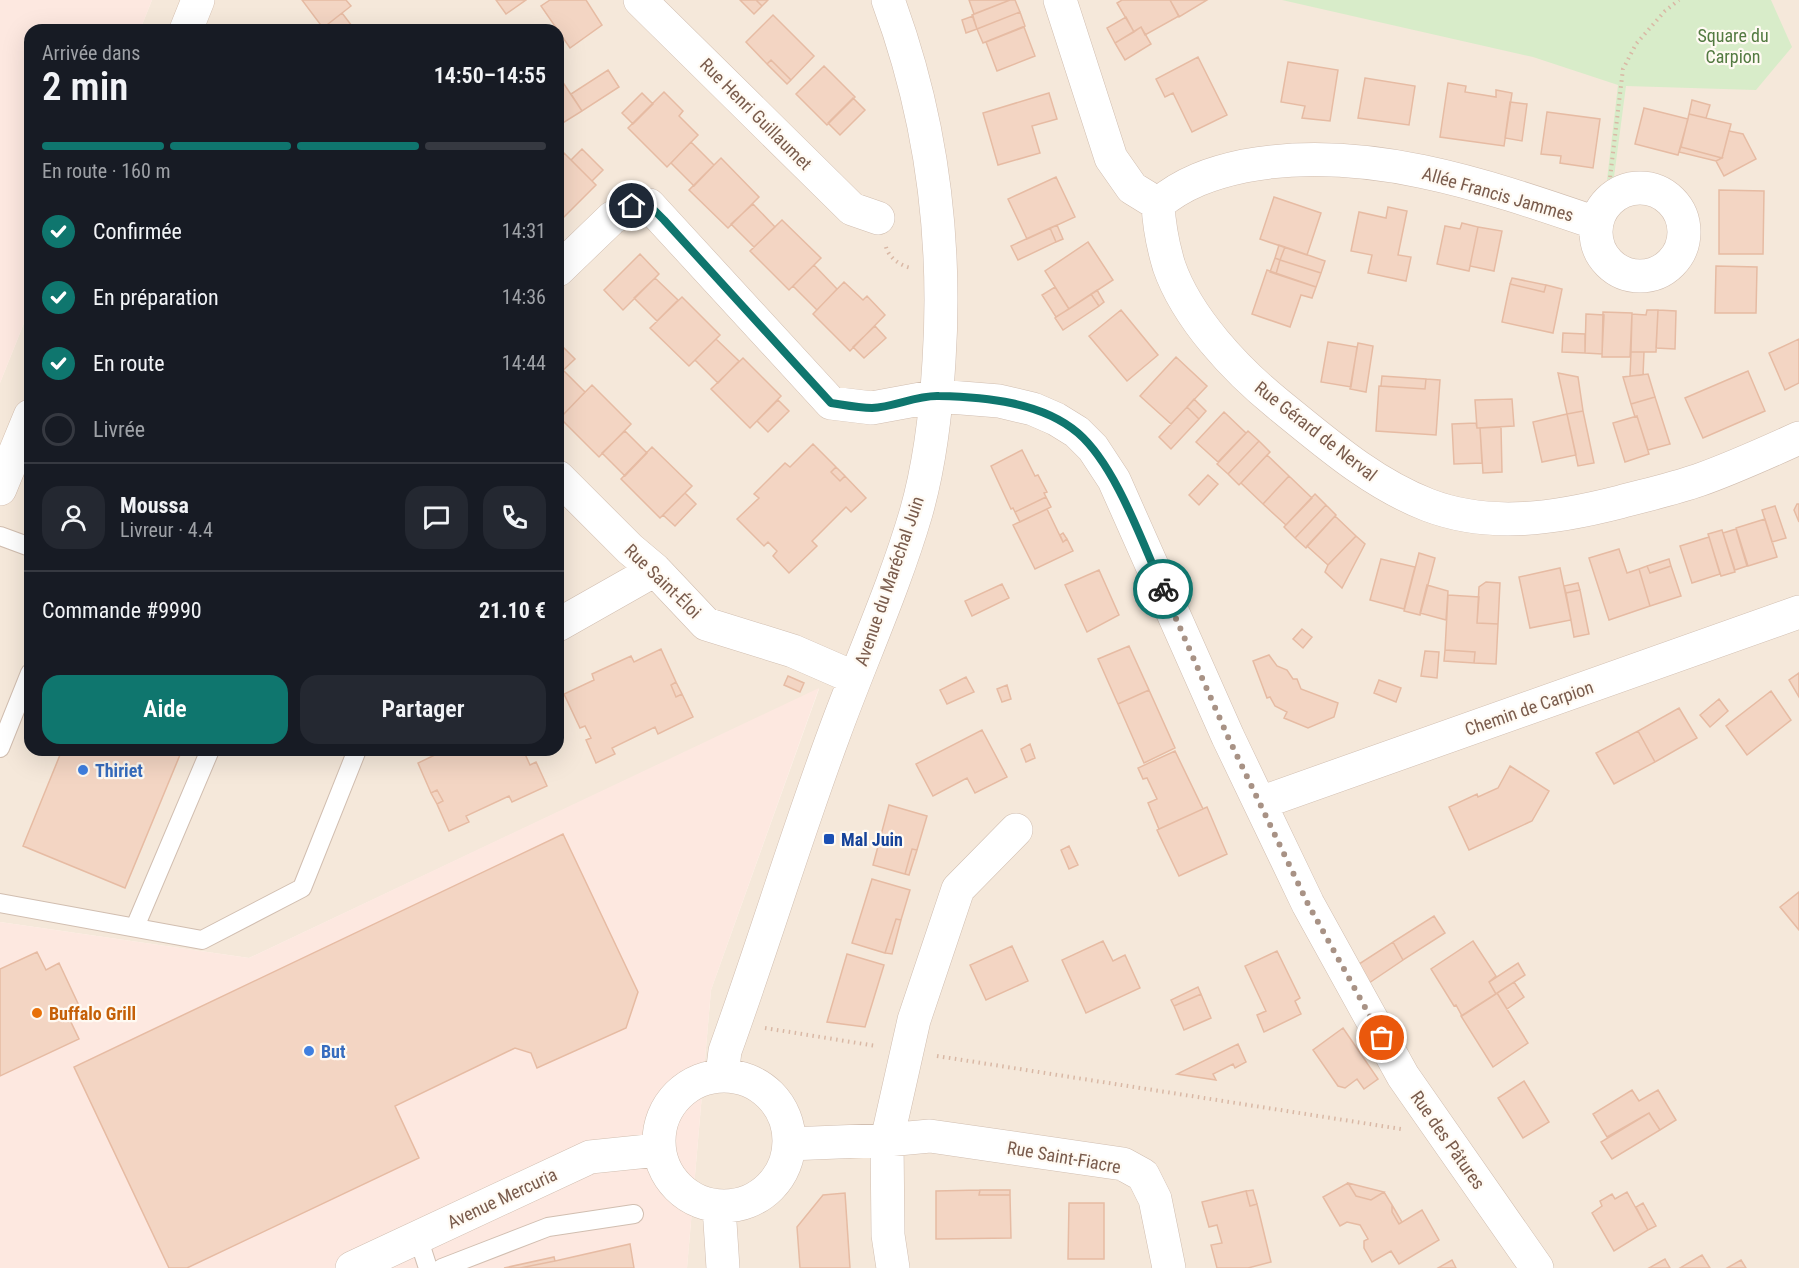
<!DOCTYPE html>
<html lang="fr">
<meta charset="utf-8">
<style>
body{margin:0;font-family:"Roboto Condensed",sans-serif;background:#242831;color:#f1f3f6;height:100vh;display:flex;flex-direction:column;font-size:22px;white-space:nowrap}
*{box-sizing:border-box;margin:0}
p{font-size:20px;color:#9ea1a6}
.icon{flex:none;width:33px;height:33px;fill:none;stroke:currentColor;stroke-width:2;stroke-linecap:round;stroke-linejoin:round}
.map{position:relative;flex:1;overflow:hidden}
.sheet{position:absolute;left:24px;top:24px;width:540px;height:732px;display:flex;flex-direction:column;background:#171b24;border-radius:18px;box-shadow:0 6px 24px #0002}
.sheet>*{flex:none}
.pin{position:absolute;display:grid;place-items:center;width:51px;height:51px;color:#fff;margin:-26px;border:3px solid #fff;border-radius:50%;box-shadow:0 2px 6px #0007}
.courier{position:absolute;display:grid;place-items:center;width:60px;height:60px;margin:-30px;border:4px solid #0f766e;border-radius:50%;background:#fff;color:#222;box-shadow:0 2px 8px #0007}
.headline em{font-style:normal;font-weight:600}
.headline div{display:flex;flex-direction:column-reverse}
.headline{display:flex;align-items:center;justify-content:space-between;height:102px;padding:0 18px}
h1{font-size:39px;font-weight:600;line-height:45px}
.bar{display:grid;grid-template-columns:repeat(4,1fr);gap:9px 6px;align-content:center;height:72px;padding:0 18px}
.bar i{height:8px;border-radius:4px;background:#363941}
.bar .current{background:#0f766e}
.bar p{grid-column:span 4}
.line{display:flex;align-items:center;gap:15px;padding:0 18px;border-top:2px solid #363941}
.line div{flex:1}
.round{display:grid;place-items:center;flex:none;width:63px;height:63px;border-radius:18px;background:#242831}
ol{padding:0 18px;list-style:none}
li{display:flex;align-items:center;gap:18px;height:66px}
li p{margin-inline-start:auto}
li .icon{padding:6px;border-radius:50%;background:#0f766e;color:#fff;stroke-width:4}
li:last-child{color:#9ea1a6}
li i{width:33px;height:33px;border:3px solid #363941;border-radius:50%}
.action{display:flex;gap:12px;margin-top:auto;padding:12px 18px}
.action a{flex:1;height:69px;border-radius:18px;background:#0f766e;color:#fff;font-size:24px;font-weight:600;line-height:69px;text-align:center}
.action a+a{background:#242831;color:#f1f3f6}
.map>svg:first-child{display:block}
.residential{fill:#f5e8da}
.commercial{fill:#fde8e0}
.green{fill:#d8ecc9}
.building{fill:#f3d5c3;stroke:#e6bba3;stroke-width:1.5}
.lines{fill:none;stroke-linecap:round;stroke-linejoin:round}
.service-casing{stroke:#d1beb0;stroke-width:20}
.minor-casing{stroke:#d1beb0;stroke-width:34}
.secondary-casing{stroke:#d6c0b0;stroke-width:34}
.path{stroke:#d9b8a5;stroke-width:4;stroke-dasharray:1.5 4.5;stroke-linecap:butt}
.service{stroke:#fff;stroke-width:18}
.minor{stroke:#fff;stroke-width:33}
.secondary{stroke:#fff;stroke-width:33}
.done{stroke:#a89285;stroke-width:6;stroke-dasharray:0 10.8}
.route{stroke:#0f766e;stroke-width:8}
.shop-dot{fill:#3f7fe0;stroke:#fffaf3;stroke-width:2}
.transit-dot{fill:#1a4fb4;stroke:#fffaf3;stroke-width:2}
.food-dot{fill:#e8710a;stroke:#fffaf3;stroke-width:2}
.labels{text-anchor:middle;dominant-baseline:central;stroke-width:4.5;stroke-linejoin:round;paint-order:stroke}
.park-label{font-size:18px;fill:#537a41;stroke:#fffaf3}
.street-label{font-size:18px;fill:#7a5c4d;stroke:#fffaf3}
.shop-label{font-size:18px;font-weight:bold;fill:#366cbe;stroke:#fffaf3;text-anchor:start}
.transit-label{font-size:18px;font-weight:bold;fill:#164399;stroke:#fffaf3;text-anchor:start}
.food-label{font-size:18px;font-weight:bold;fill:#c56008;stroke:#fffaf3;text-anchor:start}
</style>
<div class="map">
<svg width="1799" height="1268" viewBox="0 0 1799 1268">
<rect width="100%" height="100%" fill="#fdf6ec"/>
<path class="residential" d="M152,0H1799V1268H687L711,990L819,689L249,958L0,922V383L30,308V750H558V30H140Z"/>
<path class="commercial" d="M0,0H152L140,30H30V308L0,383Z
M819,688L711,990L687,1268H0V922L249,958Z"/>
<path class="green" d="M1282,0H1771L1792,47L1756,90L1626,86L1614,177L1607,180L1618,85L1533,57Z"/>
<path class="building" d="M302,0H346L351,6L323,28Z
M496,0H526L506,14Z
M550,0H586L602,25L570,48L541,6Z
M740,0H756L762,6L754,14Z
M756,0H768L762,6Z
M969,0H1010L974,14Z
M1010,0H1015L1020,12L977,29L972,15Z
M1122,0H1170L1179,16L1145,35L1141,27L1134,32L1117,3Z
M1170,0H1207L1179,17Z
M1020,12L1025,26L983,43L977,29Z
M342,13L355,30H320L323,28Z
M773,15L814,56L791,80L771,60L767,64L746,42Z
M973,16L977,29L966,33L962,20Z
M1126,17L1134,32L1115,43L1107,28Z
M1024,27L1035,56L997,71L986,42Z
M1141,27L1151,44L1125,60L1115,43Z
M1198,57L1227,115L1192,132L1173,93L1165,97L1156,79Z
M771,60L791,80L787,84L767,64Z
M1288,62L1338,70L1330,121L1302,118L1305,106L1281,102Z
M824,66L855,97L827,125L796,94Z
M608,70L619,87L582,111L571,94Z
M558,75L582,111L558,126Z
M1365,78L1415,86L1409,125L1358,118Z
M1448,83L1466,86L1465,92L1496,97V90L1512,93L1504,146L1440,137Z
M664,92L683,111L679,116L698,135L667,167L628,128Z
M642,93L653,104L633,124L622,113Z
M1049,93L1057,119L1032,126L1040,153L998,165L983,113Z
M853,98L865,110L840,135L828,123Z
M1692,100L1710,105L1706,118L1689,114Z
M1510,102L1527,104L1522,141L1505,138Z
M1644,108L1688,119L1678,155L1635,144Z
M1547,112L1600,119L1593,168L1560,163L1561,156L1541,154Z
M1689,114L1731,124L1722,158L1681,147Z
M1729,131L1743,134L1756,159L1724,176L1716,161L1722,158Z
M691,142L714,165L694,186L671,163Z
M1681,147L1722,158L1716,161L1679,152Z
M582,149L603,170L592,181L571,160Z
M564,153L596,185L558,223V159Z
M721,158L759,197L728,228L689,190Z
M1056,177L1075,217L1027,239L1008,199Z
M1719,190L1764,191L1763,254H1719Z
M1274,197L1321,213L1307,255L1260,239Z
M753,204L775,227L754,247L731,224Z
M1388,207L1407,211L1398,255L1411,257L1406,281L1368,273L1372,255L1351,251L1359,212L1386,218Z
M782,220L821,258L789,290L750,251Z
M1462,223L1478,227L1469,271L1437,264L1445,226L1460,229Z
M1057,225L1063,239L1056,242L1050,228Z
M1478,227L1502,231L1494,271L1470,266Z
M1050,228L1056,242L1018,260L1011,246Z
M1088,242L1113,280L1069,309L1045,271Z
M1279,245L1285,247L1280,260L1275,258Z
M1285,247L1325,261L1321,273L1280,260Z
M640,254L659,274L623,310L604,290Z
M1275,258L1280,260L1276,274L1270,272Z
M1280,260L1321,273L1316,287L1276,274Z
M814,265L837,289L817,310L793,286Z
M1716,266L1757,267L1756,313H1715Z
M1267,270L1316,287L1312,298L1301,295L1290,327L1252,314Z
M655,278L678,300L657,321L634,298Z
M1512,278L1546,285L1544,292L1510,284Z
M844,282L863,300L867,296L885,315L850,351L813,314Z
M1510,284L1544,292L1546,285L1562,289L1553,333L1502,322Z
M1055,287L1069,309L1056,317L1042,295Z
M1097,290L1104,302L1099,306L1091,294Z
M1091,294L1099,306L1063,330L1055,318Z
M682,297L720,335L689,366L650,328Z
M1121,310L1158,355L1127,381L1089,336Z
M1647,310H1658L1656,352H1631L1632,314L1646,315Z
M1658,310L1676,311L1675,349L1656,348Z
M1603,312L1632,313L1630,357H1602Z
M1586,314L1604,315L1602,354L1585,353Z
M875,326L886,338L864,358L853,347Z
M1563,333L1585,334V353L1562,352Z
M716,339L739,361L718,383L695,360Z
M1799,339V383L1785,390L1769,353Z
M558,342L575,359L558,375Z
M1328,342L1357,347L1351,387L1321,382Z
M1358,343L1373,346L1366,392L1350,389Z
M1631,352H1644L1643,375L1630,376Z
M1176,357L1207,386L1171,424L1140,396Z
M743,358L781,396L750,428L711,389Z
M563,370L585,392L564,414L558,408V375Z
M1748,371L1765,411L1703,438L1685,398Z
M1558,373L1578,377L1583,411L1567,414Z
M1648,374L1655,397L1631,404L1623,377Z
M1382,376L1426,379L1425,389L1381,386Z
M1426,379L1440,380L1436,435L1376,431L1379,386L1425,389Z
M592,385L631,424L599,457L560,418Z
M1655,397L1670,444L1648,450L1637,416L1635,417L1631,404Z
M1194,399L1206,411L1199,419L1187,407Z
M1512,399L1514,426L1477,428L1475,400Z
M778,400L789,411L768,432L757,421Z
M1187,407L1199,419L1171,449L1159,437Z
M1583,411L1594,463L1578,466L1567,414Z
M1224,412L1246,433L1218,462L1196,442Z
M1567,414L1576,455L1542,462L1533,422Z
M1637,416L1649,454L1625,462L1613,423Z
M1476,423L1477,428H1480L1482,463L1454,464L1452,424Z
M1501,427L1502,472L1483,473L1480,428Z
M625,431L647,453L625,476L602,453Z
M1248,431L1259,441L1228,474L1217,464Z
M1259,441L1270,452L1239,485L1228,474Z
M813,444L836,467L831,472L840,481L845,476L866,498L851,512L846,507L812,541L817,546L789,573L773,556L777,551L768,542L764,546L737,519L759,498L754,494L785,463L790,467Z
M652,447L692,486L660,518L621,479Z
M1022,450L1035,476L1038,475L1047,492L1044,493L1046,497L1015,512L1013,508L1011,509L991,466Z
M1267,455L1289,476L1263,504L1241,483Z
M836,467L845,476L840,481L831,472Z
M1208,475L1218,484L1199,505L1189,495Z
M1289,476L1312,498L1286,525L1263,504Z
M685,493L696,504L675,526L663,515Z
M1315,494L1326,505L1295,538L1284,527Z
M1046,497L1051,507L1020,522L1015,512Z
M1797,504H1799V522L1794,510Z
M1326,505L1336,515L1306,548L1295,538Z
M1775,506L1786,538L1772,542L1762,510Z
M1047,509L1063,542L1067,539L1073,551L1035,569L1013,525Z
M1335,516L1356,536L1328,565L1307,546Z
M1765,519L1777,557L1748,566L1736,528Z
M1736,529L1747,566L1735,570L1723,533Z
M1722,530L1735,572L1721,576L1708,534Z
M1063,533L1067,539L1063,542L1060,535Z
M1356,536L1365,544L1342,588L1325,572L1328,565Z
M1709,537L1720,574L1692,583L1680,546Z
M1619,549L1627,573L1639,569L1650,606L1609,620L1589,558Z
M1419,553L1435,558L1420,615L1404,611Z
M1381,559L1415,567L1404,609L1370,600Z
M1669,559L1671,566L1650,573L1647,566Z
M1647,566L1650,573L1671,566L1681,596L1650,606L1639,569Z
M1560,568L1571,620L1530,628L1519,577Z
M1099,570L1119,615L1087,632L1065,585Z
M1486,582L1500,583L1498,624L1477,623L1479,587Z
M1578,583L1580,590L1566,593L1564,586Z
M1002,584L1009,598L972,616L965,601Z
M1427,585L1448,591L1446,620L1420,613Z
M1580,590L1589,634L1574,637L1566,593Z
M1448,595L1479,597L1477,623L1498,624L1496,664L1474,663L1475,652L1445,650Z
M1302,629L1312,637L1303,648L1293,639Z
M1129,646L1149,690L1118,704L1098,659Z
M661,649L676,682L671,685L676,697L682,694L693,717L658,734L655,727L612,748L615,754L596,763L586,740L591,738L585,726L580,728L564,694L594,680L592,674L631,656L634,662Z
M1445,650L1475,652L1474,663L1444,661Z
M1425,651L1439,652L1437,678L1421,676Z
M1269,655L1277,666L1287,670L1293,679H1297L1301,689L1338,703L1334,717L1308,728L1284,718L1287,712L1275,706L1270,697L1267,698L1253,661Z
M1799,673V697L1789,680Z
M788,676L804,683L800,692L784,685Z
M966,677L974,692L947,704L940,690Z
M1379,680L1401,688L1396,702L1374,693Z
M676,682L682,694L676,697L671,685Z
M1007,685L1011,699L1002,702L997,689Z
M1149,690L1175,748L1144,763L1118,704Z
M1771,691L1791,720L1747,755L1726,726Z
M1719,699L1728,711L1710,727L1700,715Z
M1679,708L1697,738L1655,762L1638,731Z
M982,730L1007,777L975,793L967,778L933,796L916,764Z
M1638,731L1655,762L1614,784L1596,753Z
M1030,744L1035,758L1026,762L1021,749Z
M62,750H182L125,888L23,846Z
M445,750H530L525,754L530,765L536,762L547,786L512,802L509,796L466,816L469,822L449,831L437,804L443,801L437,790L431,793L418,763Z
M1175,751L1203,809L1159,829L1148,803L1157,799L1147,778L1143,779L1138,768Z
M1510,766L1549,791L1532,821L1469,850L1449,807L1477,794L1478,797L1498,788Z
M437,790L443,801L437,804L431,793Z
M889,805L927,816L917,850L912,849L905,874L873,865Z
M1207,807L1227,854L1179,876L1157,830Z
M563,834L638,992L626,1028L537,1068L531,1053L515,1048L395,1106L419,1158L187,1268H169L74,1067Z
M1069,846L1078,865L1069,869L1061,850Z
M912,849L917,850L909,875L905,874Z
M872,879L910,890L901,920L896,919L885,953L852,943Z
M1799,892V930L1780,907Z
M1434,916L1445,933L1403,960L1393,942Z
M896,919L901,920L892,954L885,953Z
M1103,941L1113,961L1125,955L1140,988L1086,1013L1062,960Z
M1473,941L1496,976L1489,982L1496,994L1462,1016L1456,1005L1454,1006L1431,969Z
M1393,942L1403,960L1369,983L1359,964Z
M1012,946L1028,981L986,1000L970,965Z
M1277,951L1300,998L1295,1001L1301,1014L1264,1032L1257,1015L1266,1011L1245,966Z
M37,952L46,970L59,963L81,1010L68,1016L79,1039L0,1076V969Z
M847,954L884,965L865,1027L827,1022Z
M1518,963L1525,975L1496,994L1489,982Z
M1514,982L1524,997L1507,1009L1497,993Z
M1198,987L1201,994L1174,1006L1171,1000Z
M1497,993L1528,1043L1493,1067L1461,1016Z
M1201,994L1211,1018L1184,1030L1174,1006Z
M1343,1028L1378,1079L1364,1089L1357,1079L1345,1088L1338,1086L1313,1050Z
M1238,1044L1246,1062L1235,1068L1233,1064L1213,1074L1216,1080L1177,1074Z
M1524,1081L1549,1122L1523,1138L1498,1098Z
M1632,1090L1639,1101L1658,1090L1676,1120L1660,1130L1649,1113L1607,1137L1593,1114Z
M1649,1113L1660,1130L1612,1159L1601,1142Z
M1348,1183L1356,1196L1371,1200L1384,1192L1392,1205V1212L1399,1224L1422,1210L1439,1240L1399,1264L1391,1251L1372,1262L1364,1248V1241L1368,1239L1360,1225L1347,1222L1340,1226L1323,1197Z
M1348,1183L1384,1192L1371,1200L1356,1196Z
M980,1190H1010V1195H979Z
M980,1190L979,1195H1010L1011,1238L936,1239V1191Z
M1253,1190L1257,1204L1250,1206L1246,1191Z
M1246,1191L1250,1206L1257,1204L1271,1262L1248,1268H1217L1211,1245L1222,1243L1217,1225L1209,1227L1202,1202Z
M1627,1192L1648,1230L1614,1251L1592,1213L1602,1206L1600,1201L1612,1194L1615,1199Z
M845,1193L850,1268H800L797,1227L823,1195Z
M1069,1203H1104V1259H1068Z
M1643,1203L1656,1226L1648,1230L1636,1207Z
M1392,1205L1402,1222L1399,1224L1392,1212Z
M630,1244L634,1268H520L555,1261Z
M1702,1255L1710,1268H1680Z
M554,1257L555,1261L520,1268H504Z
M1665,1259L1670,1268H1649Z
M1452,1260L1456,1268H1438Z
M1741,1260L1746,1268H1727Z"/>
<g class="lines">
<g class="service-casing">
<path id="service" d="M0,536L30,547
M0,748L30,673
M0,903L202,940L302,888L357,750
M135,927L210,750
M418,1237L428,1268
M442,1268L548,1227L634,1214"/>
</g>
<g class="minor-casing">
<path id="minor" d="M640,0L852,209L878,218
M1060,0L1111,158L1132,188L1158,204C1159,226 1163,246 1169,266C1187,318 1236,370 1278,404C1325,442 1371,483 1428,505C1491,529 1557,518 1620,502C1646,495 1673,489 1699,480C1733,468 1766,453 1799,438
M1596 232a44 44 0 1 1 88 0a44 44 0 1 1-88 0Z
M1158,204C1183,183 1211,173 1244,166C1363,143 1485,185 1596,223
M558,270L612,218L632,206L649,205L831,403L872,408L937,396L999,401L1033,409L1056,419L1077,432L1093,448L1114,480L1228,737L1308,904L1403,1076L1537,1268
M558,477L630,549L655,570L706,624L793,651L855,678
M558,625L655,570
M1260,803L1799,612
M722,1075L725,1051C763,946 795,839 834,734C861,660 894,588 916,513C930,464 936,412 939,361C947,237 931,116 888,0
M659 1141a65 65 0 1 1 130 0a65 65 0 1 1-130 0Z
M789,1144L887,1140L930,1136L1123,1164L1143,1175L1155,1199L1169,1268
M719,1207L723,1268
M352,1268L590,1157L658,1150
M893,1268L888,1235L887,1140L914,1020L958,889L1016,830"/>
</g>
<g class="secondary-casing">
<path id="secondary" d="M186,30L198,0
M0,489L30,416"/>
</g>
<path class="path" d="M1608,195L1623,69L1636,44L1665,11L1679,0
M886,247C889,258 901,266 911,268
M765,1028L876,1046
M937,1056L1401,1129"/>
<use href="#service" class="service"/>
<use href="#minor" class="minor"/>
<use href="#secondary" class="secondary"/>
</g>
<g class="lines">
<path class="done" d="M1163,589L1228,737L1308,904L1382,1038"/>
<path class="route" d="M632,206L649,205L664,220L831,403C844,405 859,408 872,408C894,407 917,395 939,396C985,397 1042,402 1078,433C1116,466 1142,542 1163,589"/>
</g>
<g class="shop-dot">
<circle cx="83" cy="770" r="6"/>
<circle cx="309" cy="1051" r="6"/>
</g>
<rect class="transit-dot" x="823" y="833" width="12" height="12" rx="3"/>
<circle class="food-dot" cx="37" cy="1013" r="6"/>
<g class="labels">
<g class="park-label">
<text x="1733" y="35">Square du<tspan x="1733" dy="21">Carpion</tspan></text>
</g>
<g class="street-label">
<text transform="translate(756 114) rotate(45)">Rue Henri Guillaumet</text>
<text transform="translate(1498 194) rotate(16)">Allée Francis Jammes</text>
<text transform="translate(1316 431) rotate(38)">Rue Gérard de Nerval</text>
<text transform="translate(663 581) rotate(44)">Rue Saint-Éloi</text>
<text transform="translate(889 581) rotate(-71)">Avenue du Maréchal Juin</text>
<text transform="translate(1529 708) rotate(-19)">Chemin de Carpion</text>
<text transform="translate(1448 1140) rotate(55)">Rue des Pâtures</text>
<text transform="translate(1064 1157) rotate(10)">Rue Saint-Fiacre</text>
<text transform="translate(502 1198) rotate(-25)">Avenue Mercuria</text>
</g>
<g class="shop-label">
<text x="95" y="770">Thiriet</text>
<text x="321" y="1051">But</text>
</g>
<g class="transit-label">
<text x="841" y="839">Mal Juin</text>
</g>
<g class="food-label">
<text x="49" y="1013">Buffalo Grill</text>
</g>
</g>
</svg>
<div class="pin" style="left:1382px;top:1038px;background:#ea580c"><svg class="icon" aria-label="bag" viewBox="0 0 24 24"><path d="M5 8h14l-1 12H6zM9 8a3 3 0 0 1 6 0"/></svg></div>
<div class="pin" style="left:632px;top:206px;background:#1f2937"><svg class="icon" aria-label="home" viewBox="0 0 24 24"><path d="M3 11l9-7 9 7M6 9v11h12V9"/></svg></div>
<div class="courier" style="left:1163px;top:589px"><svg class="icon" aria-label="bike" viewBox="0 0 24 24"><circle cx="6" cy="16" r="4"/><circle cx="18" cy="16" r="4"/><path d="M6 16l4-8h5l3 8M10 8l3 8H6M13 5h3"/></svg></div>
<section class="sheet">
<div class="headline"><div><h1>2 min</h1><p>Arrivée dans</p></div><em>14:50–14:55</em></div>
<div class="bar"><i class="current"></i><i class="current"></i><i class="current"></i><i></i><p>En route · 160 m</p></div>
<ol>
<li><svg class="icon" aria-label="check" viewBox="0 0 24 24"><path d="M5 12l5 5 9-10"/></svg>Confirmée<p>14:31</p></li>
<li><svg class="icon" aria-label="check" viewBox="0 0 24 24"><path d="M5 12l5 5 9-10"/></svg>En préparation<p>14:36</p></li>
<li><svg class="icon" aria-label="check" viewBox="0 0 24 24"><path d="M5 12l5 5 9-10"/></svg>En route<p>14:44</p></li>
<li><i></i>Livrée</li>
</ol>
<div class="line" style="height:108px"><a class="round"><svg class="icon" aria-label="person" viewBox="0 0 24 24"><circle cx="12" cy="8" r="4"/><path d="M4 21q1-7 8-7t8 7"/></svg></a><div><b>Moussa</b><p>Livreur · 4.4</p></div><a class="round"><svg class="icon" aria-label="chat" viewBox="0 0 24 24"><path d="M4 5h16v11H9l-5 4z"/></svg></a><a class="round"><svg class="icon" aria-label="phone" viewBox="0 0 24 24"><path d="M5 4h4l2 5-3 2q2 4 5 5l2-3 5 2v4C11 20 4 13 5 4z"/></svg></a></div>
<div class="line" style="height:78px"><div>Commande #9990</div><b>21.10 €</b></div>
<div class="action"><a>Aide</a><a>Partager</a></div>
</section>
</div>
